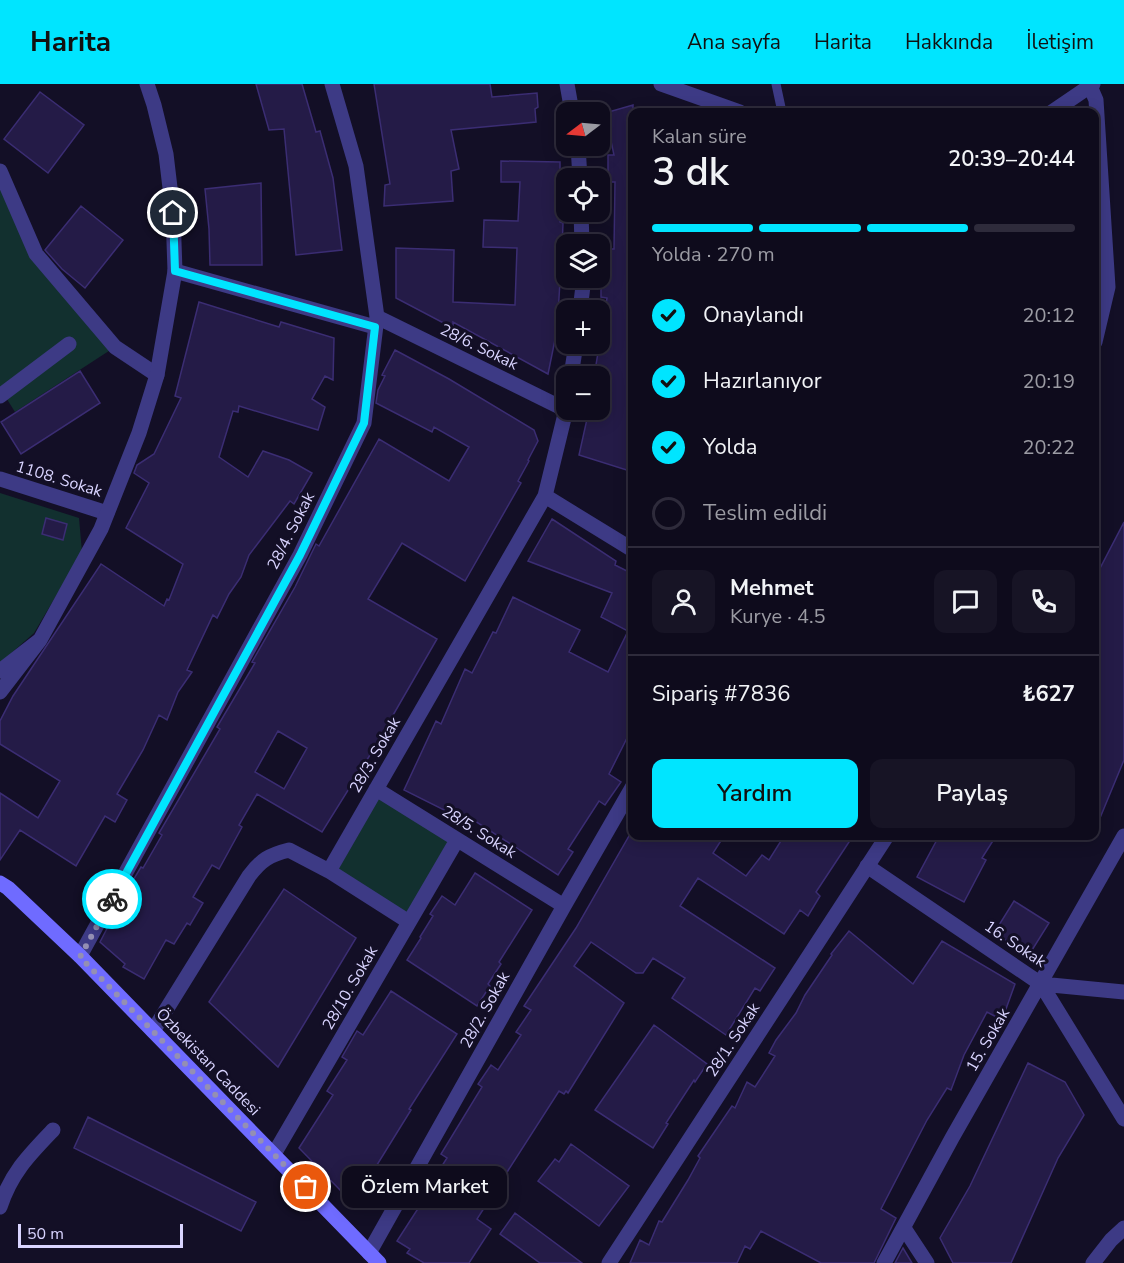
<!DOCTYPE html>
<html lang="tr">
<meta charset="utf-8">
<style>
body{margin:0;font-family:"Nunito Sans",sans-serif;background:#171425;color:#f1f3f6;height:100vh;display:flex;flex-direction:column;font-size:22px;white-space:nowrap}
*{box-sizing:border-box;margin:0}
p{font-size:20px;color:#9b9ba3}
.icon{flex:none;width:33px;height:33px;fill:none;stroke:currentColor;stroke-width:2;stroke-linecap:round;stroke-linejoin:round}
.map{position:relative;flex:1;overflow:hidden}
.drawer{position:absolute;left:628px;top:24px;width:471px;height:732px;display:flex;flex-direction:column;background:#0e0b1c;border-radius:12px;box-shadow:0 3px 15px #0003,0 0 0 2px #2e2b3b}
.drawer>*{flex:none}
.needle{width:39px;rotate:254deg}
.buttons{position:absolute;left:556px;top:18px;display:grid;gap:12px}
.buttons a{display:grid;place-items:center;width:54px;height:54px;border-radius:12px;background:#0e0b1c;box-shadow:0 3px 15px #0003,0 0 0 2px #2e2b3b;font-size:30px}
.scale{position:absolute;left:18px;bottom:15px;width:165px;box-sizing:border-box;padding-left:6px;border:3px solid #d9d4ff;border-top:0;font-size:16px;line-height:21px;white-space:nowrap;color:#d9d4ff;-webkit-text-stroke:4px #130f26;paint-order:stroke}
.pin{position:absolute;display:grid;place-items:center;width:51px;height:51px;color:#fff;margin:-26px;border:3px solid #fff;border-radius:50%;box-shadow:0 2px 6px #0007}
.courier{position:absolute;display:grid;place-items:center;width:60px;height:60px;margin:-30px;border:4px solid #00e5ff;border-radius:50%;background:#fff;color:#222;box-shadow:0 2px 8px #0007}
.bubble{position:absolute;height:42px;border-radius:12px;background:#0e0b1c;box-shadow:0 3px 15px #0003,0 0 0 2px #2e2b3b;font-size:20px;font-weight:600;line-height:42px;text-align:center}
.head em{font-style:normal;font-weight:600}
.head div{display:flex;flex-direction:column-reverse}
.head{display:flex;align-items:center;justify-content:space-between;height:102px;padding:0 24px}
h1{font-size:39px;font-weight:600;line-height:45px}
.bar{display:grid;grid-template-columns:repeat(4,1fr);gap:9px 6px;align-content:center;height:72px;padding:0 24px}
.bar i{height:8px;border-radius:4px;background:#2e2b3b}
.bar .current{background:#00e5ff}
.bar p{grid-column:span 4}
.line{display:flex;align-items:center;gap:15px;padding:0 24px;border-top:2px solid #2e2b3b}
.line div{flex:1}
.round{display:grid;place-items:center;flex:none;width:63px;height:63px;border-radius:12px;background:#171425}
ol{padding:0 24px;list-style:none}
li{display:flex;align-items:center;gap:18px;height:66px}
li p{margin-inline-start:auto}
li .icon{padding:6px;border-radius:50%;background:#00e5ff;color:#111;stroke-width:4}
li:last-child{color:#9b9ba3}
li i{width:33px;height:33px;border:3px solid #2e2b3b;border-radius:50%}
.button{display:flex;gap:12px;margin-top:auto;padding:12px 24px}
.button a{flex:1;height:69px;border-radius:12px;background:#00e5ff;color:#111;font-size:24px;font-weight:600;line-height:69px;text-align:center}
.button a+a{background:#171425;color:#f1f3f6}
header{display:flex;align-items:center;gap:36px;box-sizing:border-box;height:84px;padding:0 30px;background:#00e5ff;color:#111}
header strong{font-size:28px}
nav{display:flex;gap:33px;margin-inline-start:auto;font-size:21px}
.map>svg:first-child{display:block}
.green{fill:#12302f}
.building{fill:#241b47;stroke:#3b2d73;stroke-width:1.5;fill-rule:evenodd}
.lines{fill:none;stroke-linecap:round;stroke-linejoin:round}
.service{stroke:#3d3a85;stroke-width:9}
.minor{stroke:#3d3a85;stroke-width:15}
.tertiary{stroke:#3d3a85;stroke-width:15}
.secondary{stroke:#6f6bff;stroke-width:15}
.done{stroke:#948fb3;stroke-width:6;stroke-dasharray:0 10.8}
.route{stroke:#00e5ff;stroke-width:8}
.labels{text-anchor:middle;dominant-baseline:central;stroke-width:6;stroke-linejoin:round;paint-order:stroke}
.street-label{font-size:16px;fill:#d9d4ff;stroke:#130f26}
</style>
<header>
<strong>Harita</strong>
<nav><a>Ana sayfa</a><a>Harita</a><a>Hakkında</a><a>İletişim</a></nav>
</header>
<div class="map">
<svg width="1124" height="1179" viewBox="0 0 1124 1179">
<rect width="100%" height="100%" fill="#130f26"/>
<path class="green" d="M0,87L36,170L115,263L15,328L0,304Z
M0,409L79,434L82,468L34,549L0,579Z
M376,705L457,756L409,838L329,787Z"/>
<path class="building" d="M256,0H302L316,48L320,47L333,94L342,166L296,171L284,45L269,46Z
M374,0H490L492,13L537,9L538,23L535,25L536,38L451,46L459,85L451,87L453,117L384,122L385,101L390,100Z
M40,8L84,41L48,89L4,55Z
M633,21V388L579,371L589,326H600V288L595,287L607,214L601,213V189H610L611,165H614L615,98H608V71H614L605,29Z
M501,77L560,78V138L563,139L562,165L557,246L548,290L453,238V244L396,214V164L454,166L453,218L515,221L517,164L483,163L484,136L518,137L520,98H501Z
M261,99L262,181H210L209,145L205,105Z
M81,122L123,156L85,204L62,185L45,166Z
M199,218L279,243L281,238L334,254L333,296L325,292L312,315L325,323L318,346L239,322L238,328L233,327L219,373L248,393L263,367L289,376L312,389L294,420L290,417L249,471L241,493L229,510L217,534L213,531L187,586L192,588L178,608L167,636L159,631L143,666L117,710L127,716L115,738L105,732L76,782L20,746L0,776V709L38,734L60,697L0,660V637L13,612L101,480L164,522L167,515L169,516L183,480L126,444L149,399L134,389L137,381L154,370L181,314L175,312Z
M395,266L449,295L534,346L538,357L528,376L529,377L518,397L521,399L465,497L402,459L368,515L437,555L370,671L322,748L257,710L239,741L242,743L219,785L212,781L193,813L203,819L190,841L187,839L174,860L166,856L144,895L123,883L125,880L100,858L126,808L141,783L143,784L162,751L159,749L220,645L217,643L255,579L252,578L295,503L316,460L319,462L379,355L449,397L469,363L434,343L432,348L376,319L378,306L385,292L382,291ZM278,647L307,664L284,705L255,688Z
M80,287L100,319L21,370L1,338Z
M46,434L67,440L63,456L42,450Z
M552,435L616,477L615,481L633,490V642L609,690L621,698L605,721L599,717L568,765L573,768L558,791L472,735L470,739L404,706L436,637L441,640L465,585L472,589L493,548L496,549L513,513L580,546L569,568L608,588L628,547L601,533L612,509L528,477Z
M1124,438V676L1095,746V494Z
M629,752H724L713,769L746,792L762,771L769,776L784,752H853L816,808L820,812L808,832L800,826L784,850L698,794L680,822L775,884L760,907L755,904L726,951L672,914L685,894L653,874L643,889H636L591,858L574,882L624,919L568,1009L566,1007L564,1010L559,1007L477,1135L491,1145L469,1179H424L407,1169L410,1165L397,1157L430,1106L428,1104L447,1074L441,1070L482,1003L478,1000L491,981L498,986L521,951L516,948L531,926L524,922L576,844Z
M939,752H996L982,774L986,776L964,818L917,793Z
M475,789L532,826L499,878L501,880L488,900L490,902L477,922L407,876L421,854L420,853L433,832L430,830L442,812L455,821Z
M284,805L356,854L278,983L209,918Z
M1014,817L1049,839L1029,871L994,849Z
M849,847L913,900L942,857L1015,900L1002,936L987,928L964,971L951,1006L947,1004L927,1036L881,1125L896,1134L874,1179H821L761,1147L750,1165L745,1162L737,1179H630L640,1156L649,1161L659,1137L662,1138L688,1096L700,1074L698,1072L732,1022L735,1024L747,998L755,1003L775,972L769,969L776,956L796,929L805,911L832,871L831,870Z
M391,907L457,950L409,1025L411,1026L359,1110L343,1109L299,1064L333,1011L327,1007L347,976L342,973L357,947L363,951Z
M654,941L707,980L695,998L694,996L666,1039L668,1040L653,1064L595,1026Z
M1028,979L1065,998L1084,1031L1058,1074L1011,1179H953L940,1154L970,1102Z
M88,1033L256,1118L241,1147L74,1064Z
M571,1060L629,1102L599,1142L538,1097L555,1075L559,1078Z
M515,1129L582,1179H540L500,1150Z
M903,1164L912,1179H895Z"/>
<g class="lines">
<path class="service" d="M776,0L782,28"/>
<path class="minor" d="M567,0L572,28
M578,62L580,94
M0,87L36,170L115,263L157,291
M581,128L582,160
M175,187L375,243
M580,226L584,194
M377,233L566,326
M571,292L576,260
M0,312L69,260
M0,395L107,429
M545,412L633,466
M376,705L564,822
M867,782L1041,900L1124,1035
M329,787L545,412L567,322
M80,872L300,471L364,339L377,233L356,82L332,0
M1041,900L1124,908
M153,947L249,792C261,776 269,771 289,766L329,787L409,838
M274,1070L457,756
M0,1123C11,1089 29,1071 53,1046
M904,1144L927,1179
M369,1169L564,822L633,702
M884,1179L952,1054L1124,752
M1093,1179L1111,1156L1124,1144"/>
<path class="tertiary" d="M661,0L740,28
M1089,0L1096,16L1108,203L1095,258
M1052,28L1093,0
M40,556L101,445L139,349L157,291L175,187L173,129L166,70L154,21L147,0
M0,587L40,556L0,608
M609,1179L887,752"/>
<path class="secondary" d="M0,799L8,804L80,872L379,1179"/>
</g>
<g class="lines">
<path class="done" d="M112,815L80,873L306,1103"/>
<path class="route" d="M112,815L300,471L364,339L375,243L175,187L173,129"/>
</g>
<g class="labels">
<g class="street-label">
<text transform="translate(479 263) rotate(26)">28/6. Sokak</text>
<text transform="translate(59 395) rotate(17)">1108. Sokak</text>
<text transform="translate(291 447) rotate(-63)">28/4. Sokak</text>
<text transform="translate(375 671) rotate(-60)">28/3. Sokak</text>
<text transform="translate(479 748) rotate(32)">28/5. Sokak</text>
<text transform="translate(1015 860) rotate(34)">16. Sokak</text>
<text transform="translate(350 904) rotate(-60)">28/10. Sokak</text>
<text transform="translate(485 926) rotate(-61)">28/2. Sokak</text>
<text transform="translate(733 956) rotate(-57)">28/1. Sokak</text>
<text transform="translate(988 956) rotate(-60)">15. Sokak</text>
<text transform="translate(208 978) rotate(46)">Özbekistan Caddesi</text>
</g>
</g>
</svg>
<div class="buttons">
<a><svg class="needle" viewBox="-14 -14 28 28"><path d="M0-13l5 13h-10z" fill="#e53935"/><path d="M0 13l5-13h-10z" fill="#9b9ba3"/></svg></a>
<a><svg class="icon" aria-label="locate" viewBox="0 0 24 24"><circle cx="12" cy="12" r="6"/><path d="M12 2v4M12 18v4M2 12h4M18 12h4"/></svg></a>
<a><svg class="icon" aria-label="layers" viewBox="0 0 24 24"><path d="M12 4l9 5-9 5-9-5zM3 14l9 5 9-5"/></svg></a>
<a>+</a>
<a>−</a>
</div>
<div class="scale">50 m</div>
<div class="pin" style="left:306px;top:1103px;background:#ea580c"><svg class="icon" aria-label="bag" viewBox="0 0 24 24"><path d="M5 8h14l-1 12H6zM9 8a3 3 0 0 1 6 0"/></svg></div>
<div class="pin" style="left:173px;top:129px;background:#1f2937"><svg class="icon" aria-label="home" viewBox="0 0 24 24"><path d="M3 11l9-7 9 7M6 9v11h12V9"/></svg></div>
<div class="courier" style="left:112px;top:815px"><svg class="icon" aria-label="bike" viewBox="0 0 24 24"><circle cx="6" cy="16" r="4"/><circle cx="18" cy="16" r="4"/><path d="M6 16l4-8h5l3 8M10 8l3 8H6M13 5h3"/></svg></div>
<div class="bubble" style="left:342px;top:1082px;width:165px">Özlem Market</div>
<section class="drawer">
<div class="head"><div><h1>3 dk</h1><p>Kalan süre</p></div><em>20:39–20:44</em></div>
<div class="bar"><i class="current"></i><i class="current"></i><i class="current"></i><i></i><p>Yolda · 270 m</p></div>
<ol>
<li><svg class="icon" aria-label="check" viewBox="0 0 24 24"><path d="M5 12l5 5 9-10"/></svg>Onaylandı<p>20:12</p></li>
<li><svg class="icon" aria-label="check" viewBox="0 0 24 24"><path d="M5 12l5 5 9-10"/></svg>Hazırlanıyor<p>20:19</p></li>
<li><svg class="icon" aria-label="check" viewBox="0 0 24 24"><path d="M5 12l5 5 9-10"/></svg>Yolda<p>20:22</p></li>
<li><i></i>Teslim edildi</li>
</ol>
<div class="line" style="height:108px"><a class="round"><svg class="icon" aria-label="person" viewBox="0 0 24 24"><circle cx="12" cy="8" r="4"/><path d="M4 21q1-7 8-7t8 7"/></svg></a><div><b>Mehmet</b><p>Kurye · 4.5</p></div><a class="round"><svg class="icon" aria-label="chat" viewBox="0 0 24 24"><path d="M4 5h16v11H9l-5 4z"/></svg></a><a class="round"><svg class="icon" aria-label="phone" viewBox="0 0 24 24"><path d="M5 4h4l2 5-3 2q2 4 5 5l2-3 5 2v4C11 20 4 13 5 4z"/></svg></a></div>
<div class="line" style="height:78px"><div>Sipariş #7836</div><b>₺627</b></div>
<div class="button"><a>Yardım</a><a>Paylaş</a></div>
</section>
</div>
